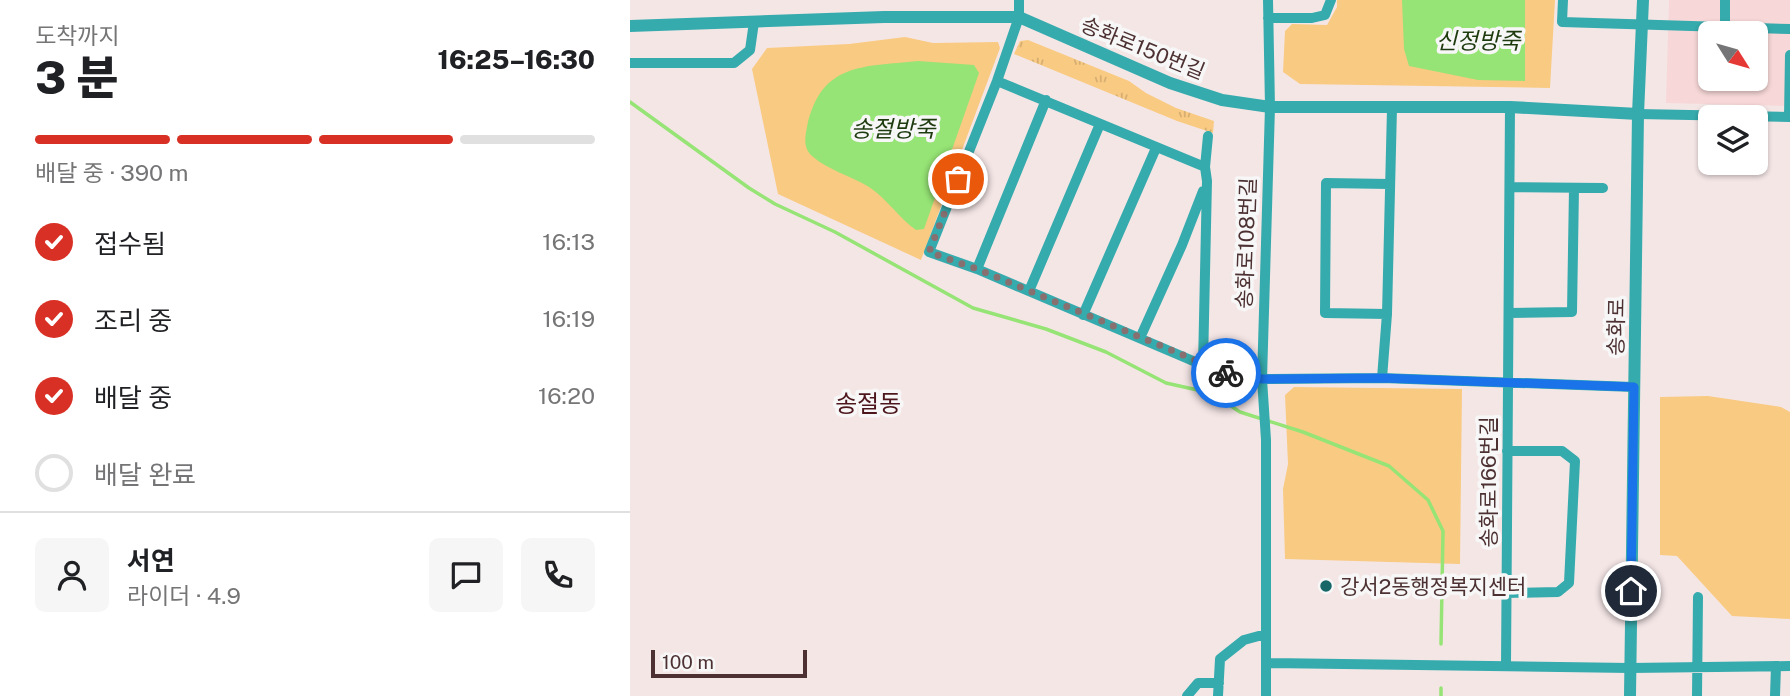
<!DOCTYPE html>
<html lang="ko">
<meta charset="utf-8">
<style>
body{margin:0;font-family:"Public Sans","Noto Sans KR",sans-serif;background:#f6f6f6;color:#202124;height:100vh;display:flex;flex-direction:column;font-size:26px;white-space:nowrap}
*{box-sizing:border-box;margin:0}
p{font-size:23px;color:#757577}
.icon{flex:none;width:38px;height:38px;fill:none;stroke:currentColor;stroke-width:2;stroke-linecap:round;stroke-linejoin:round}
.map{position:relative;flex:1;overflow:hidden}
.panel{display:flex;flex-direction:column;background:#fff;width:630px}
.panel>*{flex:none}
.needle{width:46px;rotate:127deg}
.controls{position:absolute;left:1068px;top:21px;display:grid;gap:14px}
.controls a{display:grid;place-items:center;width:70px;height:70px;border-radius:10px;background:#fff;box-shadow:0 2px 5px #0004;font-size:35px}
.scale{position:absolute;left:21px;bottom:18px;width:156px;box-sizing:border-box;padding-left:7px;border:4px solid #4d3132;border-top:0;font-size:19px;line-height:24px;white-space:nowrap;color:#4d3132;-webkit-text-stroke:5px #f7f7f7;paint-order:stroke}
.pin{position:absolute;display:grid;place-items:center;width:60px;height:60px;color:#fff;margin:-30px;border:4px solid #fff;border-radius:50%;box-shadow:0 2px 7px #0007}
.courier{position:absolute;display:grid;place-items:center;width:70px;height:70px;margin:-35px;border:5px solid #1a73e8;border-radius:50%;background:#fff;color:#222;box-shadow:0 2px 9px #0007}
.head em{font-style:normal;font-weight:800}
.head div{display:flex;flex-direction:column-reverse}
.head{display:flex;align-items:center;justify-content:space-between;height:119px;padding:0 35px}
h1{font-size:46px;font-weight:800;line-height:52px}
.bar{display:grid;grid-template-columns:repeat(4,1fr);gap:10px 7px;align-content:center;height:84px;padding:0 35px}
.bar i{height:9px;border-radius:5px;background:#e0e0e0}
.bar .current{background:#d93025}
.bar p{grid-column:span 4}
.line{display:flex;align-items:center;gap:18px;padding:0 35px;border-top:2px solid #e0e0e0}
.line div{flex:1}
.round{display:grid;place-items:center;flex:none;width:74px;height:74px;border-radius:10px;background:#f6f6f6}
ol{padding:0 35px;list-style:none}
li{display:flex;align-items:center;gap:21px;height:77px}
li p{margin-inline-start:auto}
li .icon{padding:7px;border-radius:50%;background:#d93025;color:#fff;stroke-width:4}
li:last-child{color:#757577}
li i{width:38px;height:38px;border:4px solid #e0e0e0;border-radius:50%}
main{display:flex;flex:1;min-height:0}
.map>svg:first-child{display:block}
.built{fill:#f7d7d7;fill-rule:evenodd}
.grass{fill:url(#grass-tufts)}
.green{fill:#f9ca82}
.water{fill:#96e475}
.lines{fill:none;stroke-linecap:round;stroke-linejoin:round}
.stream{stroke:#96e475;stroke-width:3.5}
.minor{stroke:#36abad;stroke-width:10}
.tertiary{stroke:#36abad;stroke-width:12}
.done{stroke:#887071;stroke-width:7;stroke-dasharray:0 12.6}
.route{stroke:#1a73e8;stroke-width:9}
.poi-dot{fill:#176668;stroke:#f7f7f7;stroke-width:2.5}
.labels{text-anchor:middle;dominant-baseline:central;stroke-width:7;stroke-linejoin:round;paint-order:stroke}
.street-label{font-size:21px;fill:#4d3132;stroke:#f7f7f7}
.poi-label{font-size:21px;fill:#4d3132;stroke:#f7f7f7;text-anchor:start}
.water-label{font-size:23px;font-style:italic;fill:#1e3b0f;stroke:#f7f7f7}
.quarter-label{font-size:24px;fill:#4c161c;stroke:#f7f7f7}
</style>
<main>
<section class="panel">
<div class="head"><div><h1>3 분</h1><p>도착까지</p></div><em>16:25–16:30</em></div>
<div class="bar"><i class="current"></i><i class="current"></i><i class="current"></i><i></i><p>배달 중 · 390 m</p></div>
<ol>
<li><svg class="icon" aria-label="check" viewBox="0 0 24 24"><path d="M5 12l5 5 9-10"/></svg>접수됨<p>16:13</p></li>
<li><svg class="icon" aria-label="check" viewBox="0 0 24 24"><path d="M5 12l5 5 9-10"/></svg>조리 중<p>16:19</p></li>
<li><svg class="icon" aria-label="check" viewBox="0 0 24 24"><path d="M5 12l5 5 9-10"/></svg>배달 중<p>16:20</p></li>
<li><i></i>배달 완료</li>
</ol>
<div class="line" style="height:126px"><a class="round"><svg class="icon" aria-label="person" viewBox="0 0 24 24"><circle cx="12" cy="8" r="4"/><path d="M4 21q1-7 8-7t8 7"/></svg></a><div><b>서연</b><p>라이더 · 4.9</p></div><a class="round"><svg class="icon" aria-label="chat" viewBox="0 0 24 24"><path d="M4 5h16v11H9l-5 4z"/></svg></a><a class="round"><svg class="icon" aria-label="phone" viewBox="0 0 24 24"><path d="M5 4h4l2 5-3 2q2 4 5 5l2-3 5 2v4C11 20 4 13 5 4z"/></svg></a></div>
</section>
<div class="map">
<svg width="1160" height="696" viewBox="0 0 1160 696">
<defs>
<pattern id="grass-tufts" width="24" height="20" patternUnits="userSpaceOnUse" patternTransform="scale(1.75)"><rect width="24" height="20" fill="#f9ca82"/><path d="M3 7l-1-3M5 7V3M7 7l1-3M15 17l-1-3M17 17v-4M19 17l1-3" fill="none" stroke="#d7ae71"/></pattern>
</defs>
<rect width="100%" height="100%" fill="#f5e6e6"/>
<path class="built" d="M1039,0H1160V106L1036,103ZM1080,33H1125V79H1080Z"/>
<path class="grass" d="M398,40L499,81L516,93L546,108L584,121L583,133L547,121L384,54L390,41Z"/>
<path class="green" d="M707,0H925L920,88L670,84L653,72L655,31L662,24L697,25L707,7Z
M275,37L303,43L368,42L370,48L291,260L148,194L122,69L137,48L219,44Z
M664,387L832,389L830,564L655,559L653,489L658,464L655,395Z
M1078,396L1151,407L1160,412V619L1102,616L1047,556L1030,555V397Z"/>
<path class="water" d="M772,0H895V81L848,80L779,66L774,49Z
M288,61L344,65L349,73L294,229L286,230C269,218 257,199 239,187C221,176 198,170 182,156C173,148 175,137 177,127C191,62 233,67 288,61Z"/>
<g class="lines">
<path class="stream" d="M0,102L119,188L145,204L205,232L343,308L416,329L476,352L536,383L581,393L610,412L673,432L759,466L798,500L813,531L811,644
M811,696V688"/>
<path class="minor" d="M389,0V17L367,81L299,252L347,269L589,372L632,379L752,378L1004,387
M933,0L932,22L1160,29
M1095,0V27
M638,18H682L695,15L701,0
M0,63H104L120,50L124,22
M367,81L575,167
M1008,114L1160,117
M1159,117L1160,55
M880,187L973,188
M347,269L416,100
M399,291L470,124
M879,313L942,312L944,188
M757,314L695,313L696,183L760,184
M453,315L526,148
M510,338L552,245L573,191
M573,365L577,181L575,167L578,136
M752,378L757,314L762,108
M876,593L928,592L939,583L945,461L932,451H877
M636,663L1000,668L1160,666
M876,665L880,107
M557,696L568,683H589
M588,696L590,659L614,640L636,634
M636,696V440L632,379L640,107L638,0
M1067,696L1068,597
M1145,696L1146,666"/>
<path class="tertiary" d="M0,26L254,17H389L540,83L592,100L640,107H880L1008,114
M1000,696L1008,114L1013,0"/>
</g>
<g class="lines">
<path class="done" d="M328,179L299,252L347,269L596,373"/>
<path class="route" d="M596,373L632,379L752,378L1004,387L1001,591"/>
</g>
<circle class="poi-dot" cx="696" cy="586" r="7"/>
<g class="labels">
<g class="street-label">
<text transform="translate(513 48) rotate(22)">송화로150번길</text>
<text transform="translate(616 243) rotate(-88)">송화로108번길</text>
<text transform="translate(986 327) rotate(-89)">송화로</text>
<text transform="translate(858 482) rotate(-90)">송화로166번길</text>
</g>
<g class="poi-label">
<text x="710" y="586">강서2동행정복지센터</text>
</g>
<g class="water-label">
<text x="848" y="40">신정방죽</text>
<text x="263" y="128">송절방죽</text>
</g>
<g class="quarter-label">
<text x="238" y="403">송절동</text>
</g>
</g>
</svg>
<div class="controls">
<a><svg class="needle" viewBox="-14 -14 28 28"><path d="M0-13l5 13h-10z" fill="#e53935"/><path d="M0 13l5-13h-10z" fill="#757577"/></svg></a>
<a><svg class="icon" aria-label="layers" viewBox="0 0 24 24"><path d="M12 4l9 5-9 5-9-5zM3 14l9 5 9-5"/></svg></a>
</div>
<div class="scale">100 m</div>
<div class="pin" style="left:328px;top:179px;background:#ea580c"><svg class="icon" aria-label="bag" viewBox="0 0 24 24"><path d="M5 8h14l-1 12H6zM9 8a3 3 0 0 1 6 0"/></svg></div>
<div class="pin" style="left:1001px;top:591px;background:#1f2937"><svg class="icon" aria-label="home" viewBox="0 0 24 24"><path d="M3 11l9-7 9 7M6 9v11h12V9"/></svg></div>
<div class="courier" style="left:596px;top:373px"><svg class="icon" aria-label="bike" viewBox="0 0 24 24"><circle cx="6" cy="16" r="4"/><circle cx="18" cy="16" r="4"/><path d="M6 16l4-8h5l3 8M10 8l3 8H6M13 5h3"/></svg></div>
</div>
</main>
